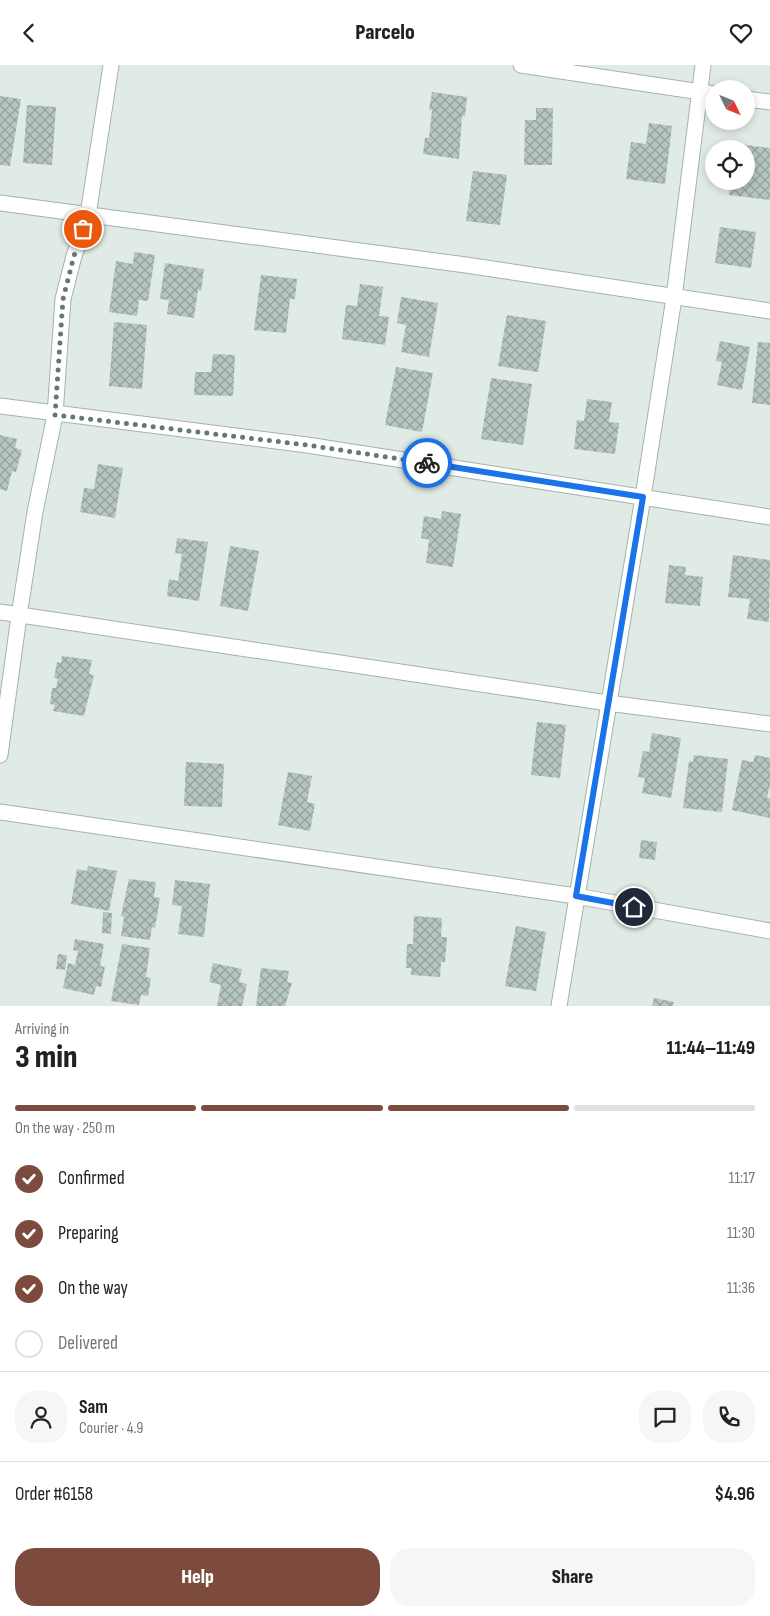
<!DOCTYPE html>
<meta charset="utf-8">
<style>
body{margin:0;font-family:"Sofia Sans Condensed",sans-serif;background:#f6f6f6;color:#222;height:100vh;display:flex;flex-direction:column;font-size:19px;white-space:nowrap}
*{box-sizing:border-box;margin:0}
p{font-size:16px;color:#767676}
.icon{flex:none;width:28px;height:28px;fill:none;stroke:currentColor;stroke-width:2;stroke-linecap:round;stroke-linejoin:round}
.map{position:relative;height:941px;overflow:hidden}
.drawer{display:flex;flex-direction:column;background:#fff;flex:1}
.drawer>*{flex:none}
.needle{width:32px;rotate:133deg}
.fabs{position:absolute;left:705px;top:15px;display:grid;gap:10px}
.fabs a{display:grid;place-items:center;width:50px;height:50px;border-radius:50%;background:#fff;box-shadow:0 2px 8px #0003;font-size:25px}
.pin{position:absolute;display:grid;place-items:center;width:42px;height:42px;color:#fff;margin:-21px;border:2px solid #fff;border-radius:50%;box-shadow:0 1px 5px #0007}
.courier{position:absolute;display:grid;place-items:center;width:50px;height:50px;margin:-25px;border:4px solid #1a73e8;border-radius:50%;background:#fff;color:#222;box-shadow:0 1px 6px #0007}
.head em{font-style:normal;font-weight:800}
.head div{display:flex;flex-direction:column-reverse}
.head{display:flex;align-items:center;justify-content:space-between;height:85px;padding:0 15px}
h1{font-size:32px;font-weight:800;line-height:38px}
.bar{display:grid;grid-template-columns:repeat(4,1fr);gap:8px 5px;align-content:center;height:60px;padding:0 15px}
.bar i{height:6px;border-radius:4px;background:#e0e0e0}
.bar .on{background:#7c4b3d}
.bar p{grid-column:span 4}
.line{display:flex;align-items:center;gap:12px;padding:0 15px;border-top:1px solid #e0e0e0}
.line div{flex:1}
.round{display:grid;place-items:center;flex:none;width:52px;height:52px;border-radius:20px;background:#f6f6f6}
ol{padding:0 15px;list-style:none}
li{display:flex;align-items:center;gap:15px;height:55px}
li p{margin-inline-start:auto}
li .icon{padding:5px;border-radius:50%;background:#7c4b3d;color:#fff;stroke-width:4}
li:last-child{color:#767676}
li i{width:28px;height:28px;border:2px solid #e0e0e0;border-radius:50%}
.action{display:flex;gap:10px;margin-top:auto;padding:10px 15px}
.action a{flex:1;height:58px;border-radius:20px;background:#7c4b3d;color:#fff;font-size:20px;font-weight:800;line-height:58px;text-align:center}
.action a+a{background:#f6f6f6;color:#222}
header{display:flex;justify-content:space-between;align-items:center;height:65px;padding:0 15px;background:#fff;font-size:22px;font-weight:800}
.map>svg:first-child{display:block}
.building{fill:url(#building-cross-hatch)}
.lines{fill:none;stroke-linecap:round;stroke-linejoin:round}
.minor-casing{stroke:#a4b2ad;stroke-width:17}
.minor{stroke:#fff;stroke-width:15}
.done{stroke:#657872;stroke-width:5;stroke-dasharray:0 9}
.route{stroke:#1a73e8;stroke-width:6}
</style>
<header><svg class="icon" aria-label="back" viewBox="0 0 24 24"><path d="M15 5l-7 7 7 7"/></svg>Parcelo<svg class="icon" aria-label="heart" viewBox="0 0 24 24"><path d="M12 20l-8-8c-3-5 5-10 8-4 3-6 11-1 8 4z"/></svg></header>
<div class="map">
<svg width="770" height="941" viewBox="0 0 770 941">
<defs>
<pattern id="building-cross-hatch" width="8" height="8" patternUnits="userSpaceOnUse" patternTransform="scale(1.25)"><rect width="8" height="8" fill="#b6c5bf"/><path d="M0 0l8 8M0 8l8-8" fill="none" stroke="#94a19c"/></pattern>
</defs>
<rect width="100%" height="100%" fill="#e1ebe6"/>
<path class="building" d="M432,27L467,32L465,51H462L459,94L423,89L425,73H429L432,45H429Z
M0,31L21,34L10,101L0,100Z
M27,40L56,42L52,100L23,98Z
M536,43H553L552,100H524L525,55H536Z
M649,58L672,61L665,119L626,114L631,77L646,79Z
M735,79L770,83V135L729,130L730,116H746V84H735Z
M473,106L507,110L500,160L466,156Z
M720,162L756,167L751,203L715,198Z
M134,187L155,190L148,236L139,235L137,251L109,247L116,196L133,199Z
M165,198L204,204L201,226L198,225L194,253L167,249L169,235L160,234Z
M261,210L297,214L295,234H290L286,268L254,265Z
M360,219L383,222L379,251L389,252L385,280L342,274L346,240L357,241Z
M401,232L438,238L429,292L401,287L406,260L397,258Z
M507,250L546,256L538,307L498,301Z
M114,257L147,260L142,324L109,321Z
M720,276L750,282L742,325L717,320L722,297L716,296Z
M758,277L770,278V340L752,338Z
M213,289L235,290L233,331L194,330L195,307H211Z
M396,302L433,308L422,367L385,360Z
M491,313L532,319L523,380L481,374Z
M587,334L612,337L609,357L619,358L615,389L574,384L577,355L584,356Z
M0,370L17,374L15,383L22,385L16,407L12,406L7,426L0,424Z
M98,399L123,403L115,453L80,447L84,423L94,424Z
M442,446L461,449L453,502L426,498L429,475L421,473L424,451L441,454Z
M177,473L208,477L199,536L167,531L169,514L178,516L182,489L175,488Z
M230,481L259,486L248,546L220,541Z
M733,490L770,495L769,557L747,554L750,534L728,532Z
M669,500L686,502L685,510L703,512L700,541L665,538Z
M62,591L92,595L89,609L94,610L84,651L53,646L55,640L50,639L52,623H56L58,614L54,613L57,597L61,598Z
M537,657L566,660L560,713L531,710Z
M652,668L681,673L671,733L642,728L645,713L638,712L643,686L649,687Z
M694,690L728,694L722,747L683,743L689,696L693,697Z
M755,690L770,693V719L767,733H770V753L732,745L742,695L753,697Z
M186,697L224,699L222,742L184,741Z
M288,707L312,711L307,737L315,739L310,766L278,760Z
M641,775L657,777L655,795L639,793Z
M88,801L117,806L109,846L71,839L77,804L87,806Z
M129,814L156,817L154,832L160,833L155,863L152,862L150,875L121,871L124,852L121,851Z
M175,815L210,819L204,872L178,869L182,841L172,840Z
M103,847L112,848L111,869L102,868Z
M414,851L442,853L441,872H447L445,897H441L440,912L411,910V903H406L407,879H413Z
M516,861L546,867L536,926L505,921Z
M75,874L104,879L100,901L105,902L101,922L96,921L94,930L63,923L68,898L75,900L78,886L73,885Z
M122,879L150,883L146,912L151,913L148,931L141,930L139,940L111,936Z
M58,889L67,890L65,905L56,904Z
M213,898L242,904L239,917L247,919L242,941H217L221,920L209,917Z
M261,903L289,906L287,917L292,918L285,941H256Z
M654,933L674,937L673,941H652Z"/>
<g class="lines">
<g class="minor-casing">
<path id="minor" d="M521,0L714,29
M746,34L770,37
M0,138L466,200L770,246
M0,341L307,380L770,452
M0,547L608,638L770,659
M0,690L19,551L35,447L55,350L63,234L74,191L88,150L111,0
M0,747L576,831L770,866
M559,941L643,432L674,233L703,0"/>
</g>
<use href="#minor" class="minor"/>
</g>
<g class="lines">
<path class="done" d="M83,164L74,191L63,234L55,350L307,380L427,398"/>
<path class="route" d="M427,398L643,432L576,831L634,842"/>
</g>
</svg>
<div class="fabs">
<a><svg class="needle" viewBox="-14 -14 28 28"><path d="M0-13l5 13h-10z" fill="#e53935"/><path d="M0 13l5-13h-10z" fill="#767676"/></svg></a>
<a><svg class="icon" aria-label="locate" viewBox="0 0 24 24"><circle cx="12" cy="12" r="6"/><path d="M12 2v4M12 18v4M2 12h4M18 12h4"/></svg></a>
</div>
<div class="pin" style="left:83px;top:164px;background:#ea580c"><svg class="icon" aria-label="bag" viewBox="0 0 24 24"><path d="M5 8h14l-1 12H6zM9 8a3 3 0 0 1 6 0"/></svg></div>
<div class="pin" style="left:634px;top:842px;background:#1f2937"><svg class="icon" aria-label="home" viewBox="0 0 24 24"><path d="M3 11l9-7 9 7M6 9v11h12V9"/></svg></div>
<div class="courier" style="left:427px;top:398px"><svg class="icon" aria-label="bike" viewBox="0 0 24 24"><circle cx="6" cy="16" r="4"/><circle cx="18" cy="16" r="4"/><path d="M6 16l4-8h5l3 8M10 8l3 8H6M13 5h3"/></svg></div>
</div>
<section class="drawer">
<div class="head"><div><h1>3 min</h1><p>Arriving in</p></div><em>11:44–11:49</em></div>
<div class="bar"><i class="on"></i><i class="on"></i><i class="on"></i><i></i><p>On the way · 250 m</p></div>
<ol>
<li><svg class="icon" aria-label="check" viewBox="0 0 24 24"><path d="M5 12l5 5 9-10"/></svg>Confirmed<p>11:17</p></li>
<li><svg class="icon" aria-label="check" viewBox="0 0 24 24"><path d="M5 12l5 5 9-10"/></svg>Preparing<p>11:30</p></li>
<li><svg class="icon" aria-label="check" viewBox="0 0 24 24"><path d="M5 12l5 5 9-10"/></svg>On the way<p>11:36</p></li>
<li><i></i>Delivered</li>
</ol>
<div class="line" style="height:90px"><a class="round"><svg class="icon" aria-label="person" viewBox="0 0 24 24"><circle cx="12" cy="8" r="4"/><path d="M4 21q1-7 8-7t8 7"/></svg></a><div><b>Sam</b><p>Courier · 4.9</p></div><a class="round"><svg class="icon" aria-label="chat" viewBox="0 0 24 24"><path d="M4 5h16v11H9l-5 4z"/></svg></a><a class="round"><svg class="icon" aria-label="phone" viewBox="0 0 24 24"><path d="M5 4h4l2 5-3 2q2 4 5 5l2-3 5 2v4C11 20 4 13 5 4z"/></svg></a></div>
<div class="line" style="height:65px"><div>Order #6158</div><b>$4.96</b></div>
<div class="action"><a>Help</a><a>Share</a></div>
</section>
